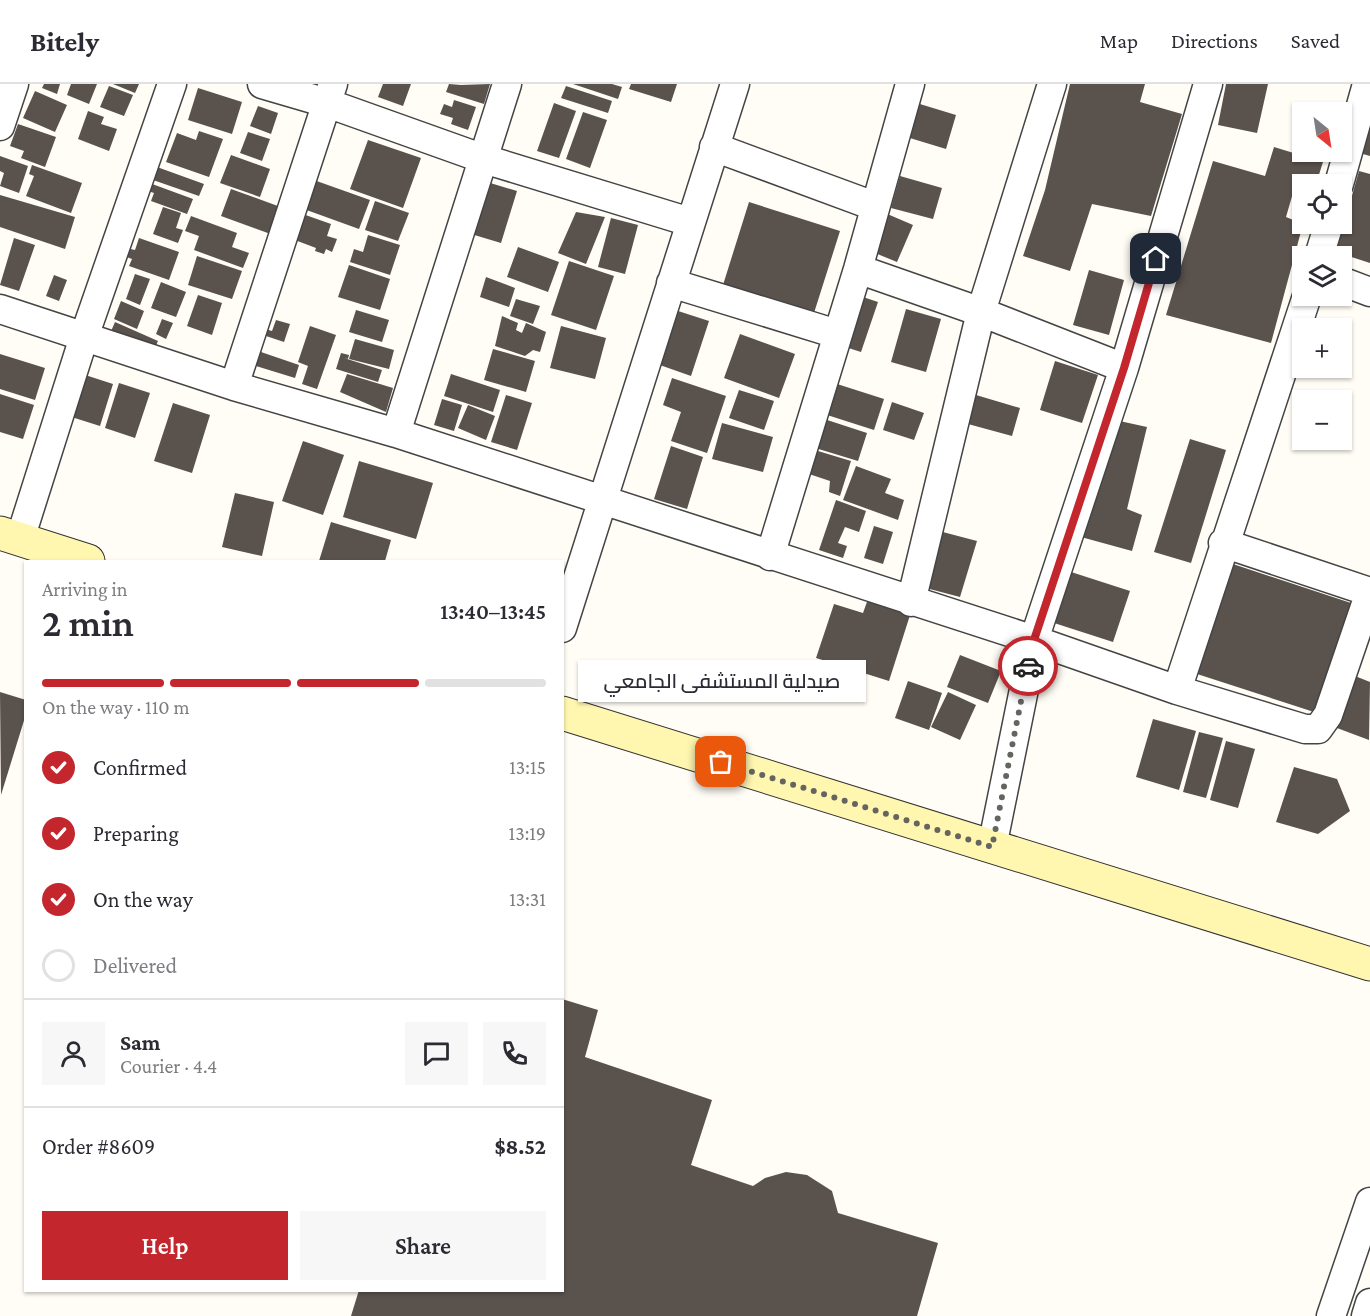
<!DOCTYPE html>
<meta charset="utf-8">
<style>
body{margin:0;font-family:"Crimson Pro",Cairo,serif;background:#f7f7f7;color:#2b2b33;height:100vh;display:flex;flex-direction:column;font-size:22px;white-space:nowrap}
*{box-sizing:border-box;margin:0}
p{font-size:20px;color:#7c7c81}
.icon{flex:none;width:33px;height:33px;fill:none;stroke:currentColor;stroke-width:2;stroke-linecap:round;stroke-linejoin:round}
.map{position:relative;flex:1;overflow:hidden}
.drawer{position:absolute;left:24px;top:476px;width:540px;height:732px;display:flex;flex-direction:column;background:#fff;border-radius:0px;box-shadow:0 2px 4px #0004}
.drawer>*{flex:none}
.needle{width:39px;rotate:150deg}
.buttons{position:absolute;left:1292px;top:18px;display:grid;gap:12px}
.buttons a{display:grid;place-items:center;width:60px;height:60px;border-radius:0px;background:#fff;box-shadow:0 2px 4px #0004;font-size:30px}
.pin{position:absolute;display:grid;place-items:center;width:51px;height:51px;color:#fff;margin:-26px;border-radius:12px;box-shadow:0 3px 9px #0006}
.courier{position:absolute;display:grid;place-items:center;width:60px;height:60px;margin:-30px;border:4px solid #c4262e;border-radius:50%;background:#fff;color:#222;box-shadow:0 2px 8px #0007}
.bubble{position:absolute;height:42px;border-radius:0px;background:#fff;box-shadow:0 2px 4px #0004;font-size:20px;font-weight:600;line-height:42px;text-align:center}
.headline em{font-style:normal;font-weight:600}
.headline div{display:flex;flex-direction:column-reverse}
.headline{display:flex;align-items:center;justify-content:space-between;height:102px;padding:0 18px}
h1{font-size:39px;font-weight:600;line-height:45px}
.bar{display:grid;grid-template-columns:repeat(4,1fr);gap:9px 6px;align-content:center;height:72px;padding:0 18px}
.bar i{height:8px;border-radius:4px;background:#e1e1e2}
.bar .active{background:#c4262e}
.bar p{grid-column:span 4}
.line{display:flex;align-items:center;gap:15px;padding:0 18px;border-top:2px solid #e1e1e2}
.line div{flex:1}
.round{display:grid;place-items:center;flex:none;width:63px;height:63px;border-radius:0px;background:#f7f7f7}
ol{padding:0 18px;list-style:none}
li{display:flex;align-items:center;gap:18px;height:66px}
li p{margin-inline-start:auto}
li .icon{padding:6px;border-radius:50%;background:#c4262e;color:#fff;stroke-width:4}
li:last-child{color:#7c7c81}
li i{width:33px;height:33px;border:3px solid #e1e1e2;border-radius:50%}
.primary-button{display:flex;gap:12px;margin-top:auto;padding:12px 18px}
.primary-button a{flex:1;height:69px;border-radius:0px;background:#c4262e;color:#fff;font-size:24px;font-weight:600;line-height:69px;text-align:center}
.primary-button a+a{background:#f7f7f7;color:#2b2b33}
header{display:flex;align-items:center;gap:36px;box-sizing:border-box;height:84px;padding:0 30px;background:#fff;border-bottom:2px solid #e1e1e2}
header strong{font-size:28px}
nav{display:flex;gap:33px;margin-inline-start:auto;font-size:21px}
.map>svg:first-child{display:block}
.building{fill:#5a524d}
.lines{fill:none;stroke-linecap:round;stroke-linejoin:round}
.street-casing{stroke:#444;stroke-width:31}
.secondary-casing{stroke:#333;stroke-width:35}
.street{stroke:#fff;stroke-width:28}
.secondary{stroke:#fff6b0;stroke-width:33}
.done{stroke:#646461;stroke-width:6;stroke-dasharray:0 10.8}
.route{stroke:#c4262e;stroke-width:8}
</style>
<header>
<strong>Bitely</strong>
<nav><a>Map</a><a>Directions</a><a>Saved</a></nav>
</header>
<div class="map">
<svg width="1370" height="1232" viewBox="0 0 1370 1232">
<rect width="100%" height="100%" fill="#fffdf5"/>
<path class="building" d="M44,0H60L57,10L42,4Z
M71,0H97L89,20L67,11Z
M113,0H139L135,9Z
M383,0H411L403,22L378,13Z
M449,0L461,1L490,0L484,20L446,8Z
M573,0H612L622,3L618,15Z
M631,0H677L671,18L629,5Z
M1070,0H1145L1140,18L1182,30L1151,132L1092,120L1070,187L1023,172L1045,106Z
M1226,0H1268L1257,49L1218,41Z
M109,2L133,11L124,32L100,23Z
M566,2L612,17L608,29L561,14Z
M198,4L242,18L232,50L188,36Z
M35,7L67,21L55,48L23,34Z
M454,16L476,23L468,46L451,40L453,34L440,30L444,20L452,23Z
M910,17L956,31L946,65L900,51Z
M554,19L576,27L559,74L537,67Z
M258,22L278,29L271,50L250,42Z
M88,27L104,33L101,40L117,45L109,67L78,55Z
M583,28L607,36L590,84L566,75Z
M1370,28V72L1356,68Z
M18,40L56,53L45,83L21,74L24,67L10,62Z
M199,47L223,55L209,93L166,78L177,49L196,56Z
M248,48L270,55L262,77L240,69Z
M368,56L421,74L403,124L350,105Z
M1274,63L1323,78L1316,100H1302V104L1295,102L1286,133L1303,140L1271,259L1166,231L1213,77L1265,92Z
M231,71L270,85L260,113L220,99Z
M0,72L28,82L19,109L0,102L4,89L0,87Z
M32,81L82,99L71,129L26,112L34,92L29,90Z
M157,83L204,100L199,112L153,96Z
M1359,87L1370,90V179L1336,168Z
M900,92L942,104L933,135L891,124Z
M311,95L370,116L359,145L301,124Z
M144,97L193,115L187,130L151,117L154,109L142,105Z
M487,98L517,107L501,159L471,150Z
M231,105L286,125L276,152L221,132Z
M0,111L75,133L65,165L0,143Z
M375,117L409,129L398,157L365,146Z
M749,118L840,147L814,229L723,201Z
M163,123L181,129L176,144L183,146L178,159L153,150Z
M297,128L331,140L327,152L337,155L332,168L326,165L324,170L315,167L316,164L287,153Z
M576,128L605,133L586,180L558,169Z
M885,129L913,141L897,178L875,169L883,149Z
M191,132L237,149L232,163L249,169L243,184L194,166L199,152L185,147Z
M611,134L638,141L625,190L598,183Z
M368,151L400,161L390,191L350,178L354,165L363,168Z
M14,154L35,161L19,207L0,201Z
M139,154L179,168L169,196L129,182L132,175L124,172L126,164L135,166Z
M518,163L559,178L548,208L507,193Z
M197,172L242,187L232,215L188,201Z
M569,177L614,192L596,246L551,231Z
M349,181L390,195L380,226L338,213Z
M1089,186L1124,196L1109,251L1073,241Z
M135,190L150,195L140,221L126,215Z
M54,191L67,196L59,217L46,212Z
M486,193L515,204L509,223L480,213Z
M161,198L186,208L176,233L151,224Z
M198,211L222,219L212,251L187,242Z
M857,211L878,218L861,268L839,261Z
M516,215L540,222L533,240L510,232Z
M121,217L144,227L137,245L114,235Z
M906,225L941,235L926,288L891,278Z
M356,226L389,236L382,258L349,248Z
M675,226L709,237L691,292L657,280Z
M502,232L518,239L516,246L522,249L526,239L546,248L540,268L533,266L525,272L495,262Z
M162,235L173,239L166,255L156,250Z
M276,236L290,240L284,258L260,250L262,244L272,247Z
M115,238L158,257L152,270L109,252Z
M310,242L336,251L317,305L302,300L308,282L298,278Z
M561,242L606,254L595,295L550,284Z
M740,250L795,270L779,314L724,294Z
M355,255L394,266L389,285L349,275Z
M493,265L535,277L526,308L484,296Z
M261,268L299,281L295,294L256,282Z
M341,269L349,271L348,275L344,274L382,286L378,298L336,285Z
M0,270L45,284L35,316L0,305Z
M1055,277L1098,291L1082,339L1040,326Z
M76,288L113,300L100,342L62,330Z
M347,290L393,304L386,328L340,308Z
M451,290L500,306L493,328L444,312Z
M672,294L726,312L707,369L671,357L681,328L663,321Z
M119,299L150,309L135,354L105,344Z
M834,299L884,315L874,346L824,330Z
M739,306L774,317L764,346L729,334Z
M0,310L34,321L23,355L0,348Z
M506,311L532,319L517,366L491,358Z
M976,311L1020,324L1012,352L968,340Z
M442,315L462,321L454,347L434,341Z
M892,318L924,329L914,356L883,346Z
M173,319L210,331L192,389L154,377Z
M468,321L495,332L486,356L458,344Z
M821,334L867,349L858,377L812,363Z
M1115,336L1147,343L1127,425L1142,431L1132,467L1081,453Z
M722,339L773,353L763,388L712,375Z
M1190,355L1226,366L1191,479L1154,468Z
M303,357L344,371L323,431L282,417Z
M671,362L703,373L687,425L654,415Z
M808,364L851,377L840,412L829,408L830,397L800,387Z
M359,377L433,399L416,455L343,433Z
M856,382L891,395L885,409L904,416L898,436L843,416Z
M235,409L274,418L262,472L222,463Z
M836,416L866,427L859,448L845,443L838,459L847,462L843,474L819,466Z
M331,438L391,456L385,477H319Z
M874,442L893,448L883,480L864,474Z
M939,447L977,457L960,513L922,503Z
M1230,479L1351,519L1314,628L1194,589Z
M1068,487L1130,507L1113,558L1051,538Z
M868,515L911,528L889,597L816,574L834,520L863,529Z
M960,571L1001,587L988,619L947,603Z
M1350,590L1370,598L1369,656L1329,641Z
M908,597L942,609L929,646L895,634Z
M0,608L26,616V630L1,711Z
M948,608L976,621L960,656L931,643Z
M1153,635L1196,647L1179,706L1136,693Z
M1199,648L1223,654L1206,714L1183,708Z
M1226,657L1255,665L1238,724L1210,716Z
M1294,683L1337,695L1350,727L1318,750L1276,738Z
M562,915L598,926L585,973L712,1016L691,1081L753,1102L765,1094L786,1088L807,1091L832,1107L838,1129L938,1159L917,1232H351L359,1206H562Z"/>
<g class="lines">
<g class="street-casing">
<path id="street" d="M262,0L327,19L484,75L690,138
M0,42L14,0
M714,63L874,122
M1339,100L1367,0
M1319,172L1329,140
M858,185L981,228L1124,284
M1341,197L1370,208
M671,199L837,250
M0,225L234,302L396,349L1034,556L1177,606L1305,645H1318L1328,631L1370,508
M234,302L333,0
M396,349L507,0
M20,455L84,253L172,0
M1223,459L1370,508
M770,472L858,185L910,0
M911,518L981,228L1052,0
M562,544L735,0
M1177,606L1307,212
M992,763L1034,556L1124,284L1208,0
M1331,1232L1370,1118
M1366,1232L1370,1219"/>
</g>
<g class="secondary-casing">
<path id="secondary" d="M0,449L88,477
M562,629L1370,880"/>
</g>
<use href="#street" class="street"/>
<use href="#secondary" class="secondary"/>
</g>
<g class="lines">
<path class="done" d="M721,678L992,763L1028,582"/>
<path class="route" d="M1028,582L1034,556L1124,284L1156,175"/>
</g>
</svg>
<div class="buttons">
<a><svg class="needle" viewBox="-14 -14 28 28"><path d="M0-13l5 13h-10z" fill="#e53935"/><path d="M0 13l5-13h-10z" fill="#7c7c81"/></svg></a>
<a><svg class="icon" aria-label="locate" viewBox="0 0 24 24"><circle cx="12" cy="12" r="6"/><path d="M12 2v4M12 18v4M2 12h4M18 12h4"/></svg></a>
<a><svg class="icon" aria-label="layers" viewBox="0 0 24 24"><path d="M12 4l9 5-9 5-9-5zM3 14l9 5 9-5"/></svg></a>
<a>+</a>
<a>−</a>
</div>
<div class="pin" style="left:721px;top:678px;background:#ea580c"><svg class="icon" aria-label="bag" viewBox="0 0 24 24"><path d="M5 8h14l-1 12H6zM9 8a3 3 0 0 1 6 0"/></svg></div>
<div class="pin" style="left:1156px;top:175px;background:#1f2937"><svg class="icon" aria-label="home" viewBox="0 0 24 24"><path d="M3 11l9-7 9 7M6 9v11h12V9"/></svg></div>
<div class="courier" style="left:1028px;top:582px"><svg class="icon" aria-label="car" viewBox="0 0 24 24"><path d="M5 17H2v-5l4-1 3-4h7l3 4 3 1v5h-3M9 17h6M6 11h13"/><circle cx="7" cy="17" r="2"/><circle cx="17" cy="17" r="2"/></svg></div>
<div class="bubble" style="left:578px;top:576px;width:288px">صيدلية المستشفى الجامعي</div>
<section class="drawer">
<div class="headline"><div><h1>2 min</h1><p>Arriving in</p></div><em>13:40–13:45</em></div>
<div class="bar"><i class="active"></i><i class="active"></i><i class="active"></i><i></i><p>On the way · 110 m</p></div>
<ol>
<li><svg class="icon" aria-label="check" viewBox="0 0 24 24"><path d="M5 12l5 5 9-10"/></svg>Confirmed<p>13:15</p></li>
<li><svg class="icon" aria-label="check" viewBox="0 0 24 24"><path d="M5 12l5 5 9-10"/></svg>Preparing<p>13:19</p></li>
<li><svg class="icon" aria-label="check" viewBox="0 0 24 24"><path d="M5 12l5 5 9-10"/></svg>On the way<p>13:31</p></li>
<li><i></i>Delivered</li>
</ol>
<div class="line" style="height:108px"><a class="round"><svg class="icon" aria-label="person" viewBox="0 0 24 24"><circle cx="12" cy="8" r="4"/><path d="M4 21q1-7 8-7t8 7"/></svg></a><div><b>Sam</b><p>Courier · 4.4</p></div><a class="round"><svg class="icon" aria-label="chat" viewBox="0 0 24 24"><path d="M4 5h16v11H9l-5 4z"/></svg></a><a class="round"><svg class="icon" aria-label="phone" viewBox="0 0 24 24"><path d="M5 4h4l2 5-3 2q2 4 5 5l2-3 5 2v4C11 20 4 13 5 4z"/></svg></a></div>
<div class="line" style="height:78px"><div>Order #8609</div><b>$8.52</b></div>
<div class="primary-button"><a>Help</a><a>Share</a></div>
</section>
</div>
